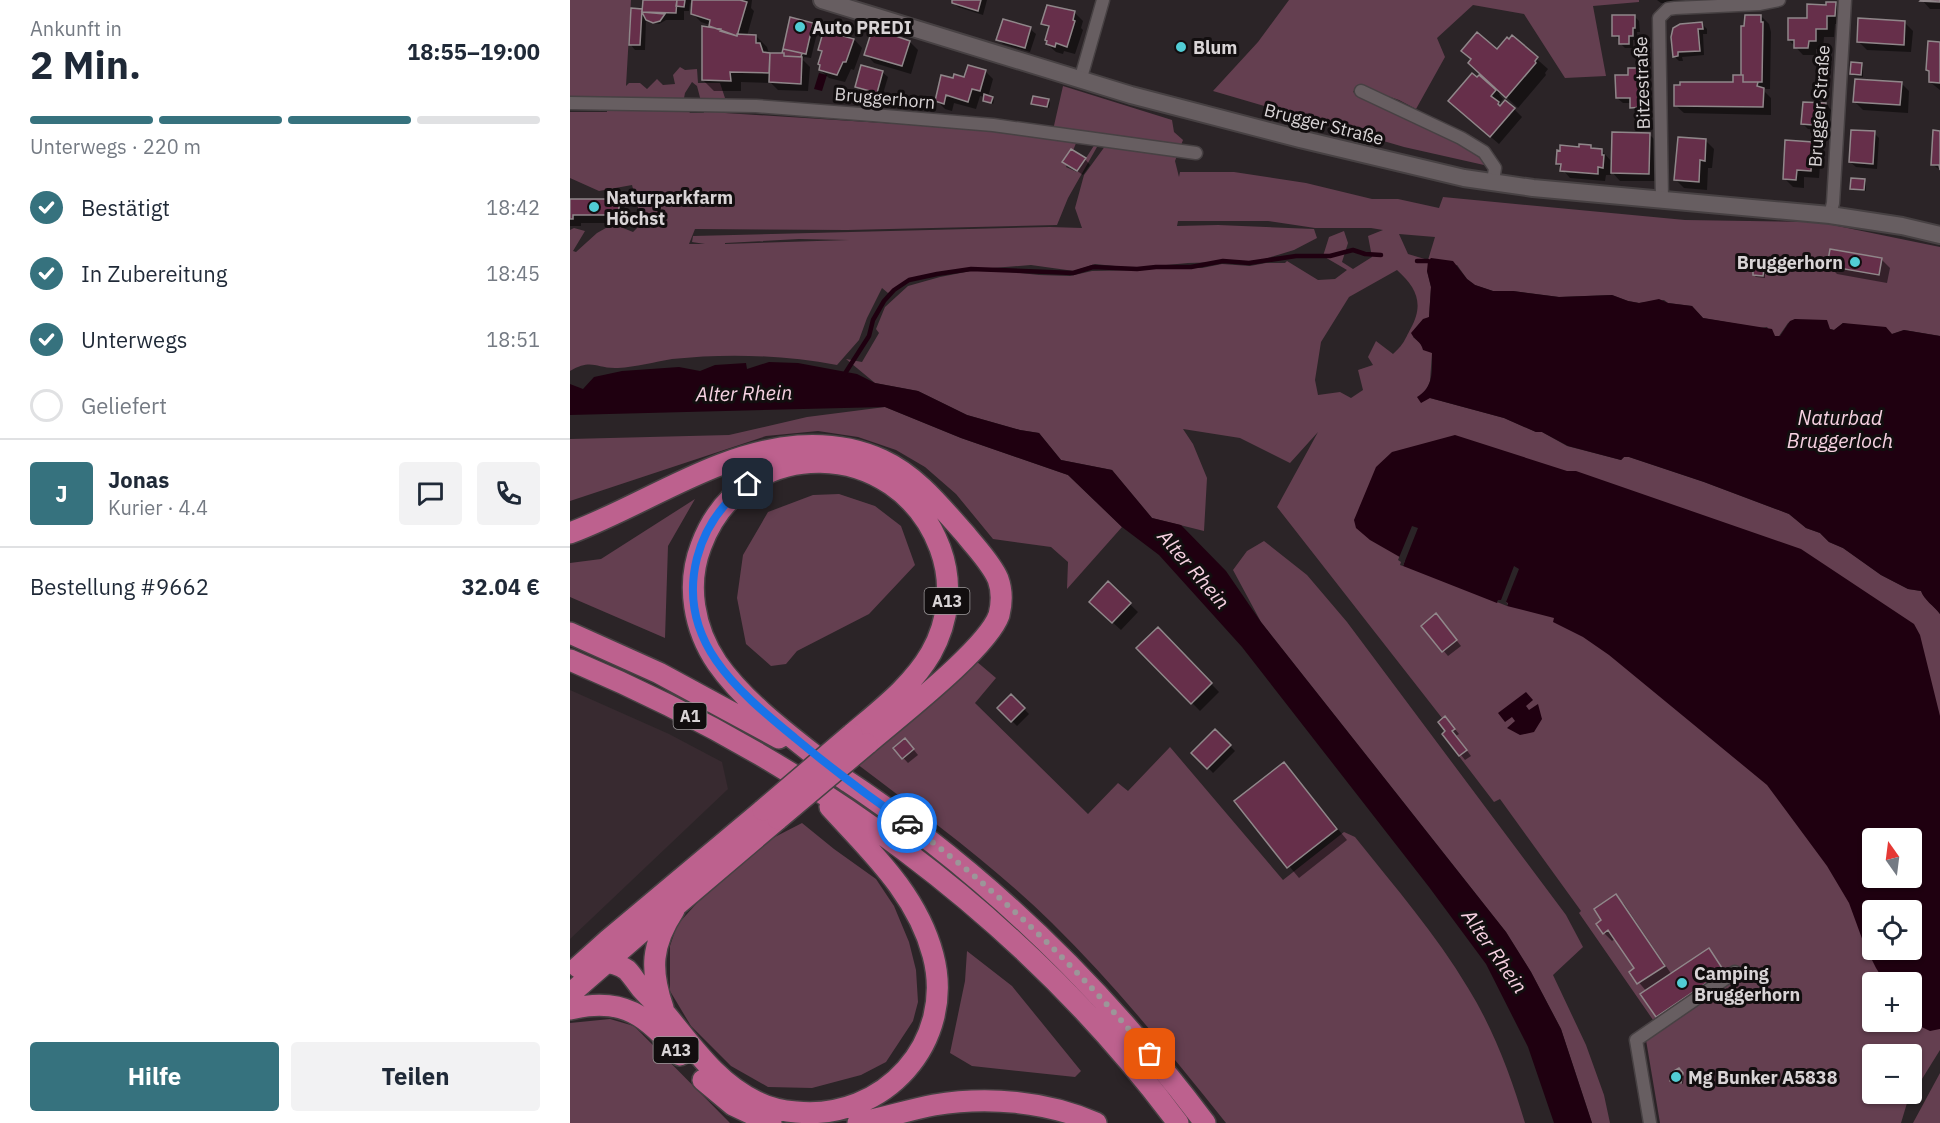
<!DOCTYPE html>
<html lang="de">
<meta charset="utf-8">
<style>
body{margin:0;font-family:"IBM Plex Sans",sans-serif;background:#f2f2f3;color:#1f2937;height:100vh;display:flex;flex-direction:column;font-size:22px;white-space:nowrap}
*{box-sizing:border-box;margin:0}
p{font-size:20px;color:#747a83}
.icon{flex:none;width:33px;height:33px;fill:none;stroke:currentColor;stroke-width:2;stroke-linecap:round;stroke-linejoin:round}
.map{position:relative;flex:1;overflow:hidden}
.side{display:flex;flex-direction:column;background:#fff;width:570px}
.side>*{flex:none}
.needle{width:39px;rotate:346deg}
.tools{position:absolute;left:1292px;top:828px;display:grid;gap:12px}
.tools a{display:grid;place-items:center;width:60px;height:60px;border-radius:6px;background:#fff;box-shadow:0 2px 4px #0004;font-size:30px}
.pin{position:absolute;display:grid;place-items:center;width:51px;height:51px;color:#fff;margin:-26px;border-radius:12px;box-shadow:0 3px 9px #0006}
.courier{position:absolute;display:grid;place-items:center;width:60px;height:60px;margin:-30px;border:4px solid #1a73e8;border-radius:50%;background:#fff;color:#222;box-shadow:0 2px 8px #0007}
.overview em{font-style:normal;font-weight:700}
.overview div{display:flex;flex-direction:column-reverse}
.overview{display:flex;align-items:center;justify-content:space-between;height:102px;padding:0 30px}
h1{font-size:39px;font-weight:700;line-height:45px}
.bar{display:grid;grid-template-columns:repeat(4,1fr);gap:9px 6px;align-content:center;height:72px;padding:0 30px}
.bar i{height:8px;border-radius:4px;background:#e0e1e3}
.bar .selected{background:#36727e}
.bar p{grid-column:span 4}
.line{display:flex;align-items:center;gap:15px;padding:0 30px;border-top:2px solid #e0e1e3}
.line div{flex:1}
.round{display:grid;place-items:center;flex:none;width:63px;height:63px;border-radius:6px;background:#f2f2f3}
ol{padding:0 30px;list-style:none}
li{display:flex;align-items:center;gap:18px;height:66px}
li p{margin-inline-start:auto}
li .icon{padding:6px;border-radius:50%;background:#36727e;color:#fff;stroke-width:4}
li:last-child{color:#747a83}
li i{width:33px;height:33px;border:3px solid #e0e1e3;border-radius:50%}
.primary-button{display:flex;gap:12px;margin-top:auto;padding:12px 30px}
.primary-button a{flex:1;height:69px;border-radius:6px;background:#36727e;color:#fff;font-size:24px;font-weight:700;line-height:69px;text-align:center}
.primary-button a+a{background:#f2f2f3;color:#1f2937}
main{display:flex;flex:1;min-height:0}
.map>svg:first-child{display:block}
.built{fill:#382a30}
.green{fill:#643f50;fill-rule:evenodd}
.water{fill:#1f0010;fill-rule:evenodd}
.pier{fill:#2b2427}
.shadow{fill:#0007}
.lines{fill:none;stroke-linecap:round;stroke-linejoin:round}
.stream{stroke:#1f0010;stroke-width:4.5}
.building{fill:#662f4a;stroke:#90878a;stroke-width:1.5}
.minor-casing{stroke:#474143;stroke-width:15}
.secondary-casing{stroke:#474143;stroke-width:20}
.motorway-casing{stroke:#474143;stroke-width:24}
.minor{stroke:#675e61;stroke-width:12}
.secondary{stroke:#675e61;stroke-width:16}
.motorway{stroke:#bd618e;stroke-width:21}
.motorway-bridge-casing{stroke:#474143;stroke-width:24;stroke-linecap:butt}
.motorway-bridge{stroke:#bd618e;stroke-width:21}
.done{stroke:#9c9699;stroke-width:6;stroke-dasharray:0 10.8}
.route{stroke:#1a73e8;stroke-width:8}
.poi-dot{fill:#51ccd4;stroke:#120e0f;stroke-width:2}
.labels{text-anchor:middle;dominant-baseline:central;stroke-width:6;stroke-linejoin:round;paint-order:stroke}
.shield{fill:#120e0f;stroke:#9d999a;stroke-width:1.5}
.shield-label{font-size:16px;font-weight:bold;fill:#d9d4d6}
.poi-label{font-size:18px;font-weight:bold;fill:#d9d4d6;stroke:#120e0f;text-anchor:start}
.street-label{font-size:18px;fill:#d9d4d6;stroke:#120e0f}
.water-label{font-size:20px;font-style:italic;fill:#f6d1e1;stroke:#120e0f}
</style>
<main>
<section class="side">
<div class="overview"><div><h1>2 Min.</h1><p>Ankunft in</p></div><em>18:55–19:00</em></div>
<div class="bar"><i class="selected"></i><i class="selected"></i><i class="selected"></i><i></i><p>Unterwegs · 220 m</p></div>
<ol>
<li><svg class="icon" aria-label="check" viewBox="0 0 24 24"><path d="M5 12l5 5 9-10"/></svg>Bestätigt<p>18:42</p></li>
<li><svg class="icon" aria-label="check" viewBox="0 0 24 24"><path d="M5 12l5 5 9-10"/></svg>In Zubereitung<p>18:45</p></li>
<li><svg class="icon" aria-label="check" viewBox="0 0 24 24"><path d="M5 12l5 5 9-10"/></svg>Unterwegs<p>18:51</p></li>
<li><i></i>Geliefert</li>
</ol>
<div class="line" style="height:108px"><b class="round" style="background:#36727e;color:#fff">J</b><div><b>Jonas</b><p>Kurier · 4.4</p></div><a class="round"><svg class="icon" aria-label="chat" viewBox="0 0 24 24"><path d="M4 5h16v11H9l-5 4z"/></svg></a><a class="round"><svg class="icon" aria-label="phone" viewBox="0 0 24 24"><path d="M5 4h4l2 5-3 2q2 4 5 5l2-3 5 2v4C11 20 4 13 5 4z"/></svg></a></div>
<div class="line" style="height:78px"><div>Bestellung #9662</div><b>32.04 €</b></div>
<div class="primary-button"><a>Hilfe</a><a>Teilen</a></div>
</section>
<div class="map">
<svg width="1370" height="1123" viewBox="0 0 1370 1123">
<rect width="100%" height="100%" fill="#2b2427"/>
<path class="built" d="M0,690L99,734L152,762L158,789L0,939Z"/>
<path class="green" d="M0,0H61L56,86L59,83H70L77,89L87,79L93,85L105,84L103,75L110,67L115,70L127,69L128,83H150L155,98V113L423,130L507,141L496,167L507,172L525,144L527,147L498,198L487,225L277,230L125,229L119,244H135L122,242L123,236L480,227L512,228L505,208L514,175L541,138L483,130L493,86L602,120L604,132L613,140L605,161L609,177L610,172H664L736,183L802,199H828L869,208L873,197L1115,220L1248,222L1370,247V336L1334,330L1322,334L1273,323L1264,330L1225,319L1218,323L1209,336H1204L1197,327L1190,328L1133,318L1122,306L1098,303L1094,300L1069,303L1058,301L1042,295L989,297L943,291H923L905,285L897,279L887,265L857,271L861,287L859,317L843,337L862,353L860,381L856,392L860,398L934,418L966,432H972L997,446L1051,460L1054,457H1059L1134,482L1219,514L1236,528L1250,533L1259,542L1273,548L1311,575L1338,589L1351,591C1355,600 1364,606 1370,614V1050L1337,1103L1331,1123H1090L1076,1040L1090,1030L1009,913L1011,911L930,799L924,802L872,734L875,731L868,722L872,718L707,507L748,432L720,463L670,438L613,429L623,444L637,478L634,531L582,518L542,470L491,460L469,433L450,430L397,415L348,391L305,383L276,359L292,362L309,333L306,329L315,307L338,286L370,277L411,269L469,275L500,276L522,271L574,270L589,268H632L652,264L680,266L696,263H715L717,261L748,280L765,279L777,270L753,256L759,237L774,231L778,243L772,262L783,269L802,257L798,236L813,230L801,228H745L698,221H608L607,226L648,225L744,229L747,238L724,250L688,261L618,263L564,268L525,264L504,271L461,265L384,271L343,278L318,293L312,288L297,318L289,340L267,365C213,355 157,353 102,359C84,362 66,367 48,368C25,369 23,358 0,371V230L4,228L15,231L3,251L6,252L27,233L43,224L63,232L72,223L62,185L29,191L0,178V112H37V109L0,99ZM122,82L127,86L134,113H120L113,103L115,93ZM829,234L865,237L858,260L838,254ZM229,239L279,240L155,244V243ZM827,270C847,288 854,304 841,328C834,341 834,344 823,354L806,341L798,357L803,365L788,370L793,390L781,398L770,392L748,395L745,380L751,342L779,297ZM1302,838H1341V878H1302ZM1302,910H1341V950H1302ZM1302,982H1341V1022H1302ZM1302,1054H1341V1094H1302Z
M719,0H1069V2L1023,6L1036,76L995,78L954,14L903,5L867,38L875,57L846,109L829,100L788,86L783,92L872,133L915,161L914,165L834,147L643,91L688,42Z
M315,407L391,438L498,475L552,527L497,589L498,562L481,547L423,539L386,494L355,467L326,450L288,437L248,431L196,436L0,501V439L159,435L237,417Z
M269,494L305,506L331,526L345,565L299,614L227,651L216,664L201,666L176,644L167,598L173,555L198,512L243,495Z
M125,499L98,546L95,638L0,597V563L31,559Z
M694,541L737,575L777,622L996,915L1013,947L983,975L1016,1045L1034,1095L1040,1123H1022L991,1029L961,972L936,932L691,622L663,570L677,551Z
M406,661L426,678L405,703L518,814L548,783L558,791L600,747L713,880L774,832L785,837C824,886 866,934 898,988C924,1030 941,1076 955,1123H656C601,1054 545,985 482,923C423,865 353,814 287,764Z
M232,823L264,849L306,879L324,906L339,942L346,970L348,1002L343,1021L316,1062L291,1075L242,1088L198,1087L161,1066L121,1026L100,991V946L107,925L127,903L199,840Z
M397,951L442,986L511,1071L505,1077L402,1066L380,1053L395,981Z
M40,1019L64,1026L160,1123H0V1023Z
M1370,1073V1123H1343Z"/>
<path class="water" d="M249,73L257,75L252,91L244,89Z
M861,258L883,261L897,279L905,285L923,291H943L989,297L1042,295L1058,301L1069,303L1089,299L1098,303L1122,306L1133,318L1202,329L1205,336H1210L1220,321L1225,319L1257,320L1260,329L1264,330L1273,323L1316,327L1322,334L1334,330L1370,336V614C1364,606 1354,600 1351,591L1338,589L1311,575L1273,548L1259,542L1250,533L1236,528L1219,514L1134,482L1059,457H1054L1051,460L998,446L972,432H966L934,418L860,398L851,403L847,397C864,387 862,371 862,353L853,350C851,341 844,340 841,333L853,319L859,317L861,287L857,271L858,261Z
M199,362L228,363L287,374L305,383L348,391L397,415L450,430L469,433L491,460L542,470L582,518L611,525L656,571L691,622L936,932L961,972L991,1029L1022,1123H984L958,1047L916,964L859,887L672,647L589,555L552,527L498,475L391,438L315,407L0,415V384L13,389L24,377L52,371L109,367L130,371L145,365L176,363L177,369Z
M885,435L997,471H1006L1231,549L1344,624L1350,635L1370,716V1029L1360,1031L1341,1022V982H1315L1306,968L1294,944L1279,903L1257,866L1197,785L1039,655L1013,637L983,622L984,618L937,606L938,603L929,600L927,603L833,566L835,560L800,540L786,528L784,520L806,467L822,452ZM1302,838H1341V878H1302ZM1302,910H1341V950H1302Z
M956,692L963,700L956,706L959,710L968,704L972,719L964,732L950,735L937,728L945,721L942,717L935,722L928,713Z"/>
<path class="pier" d="M842,526L848,528L833,566L830,565L831,562L828,560Z
M944,566L949,569L936,602L938,604L937,606L927,602L928,600H931Z"/>
<path class="shadow" d="M74,0H182L181,8L184,11L177,36H186L197,47L199,54L213,55L243,24L248,29L241,58L234,57L233,60L240,67L238,91L208,90L201,83L171,82V91H144L133,80L145,30L140,25L131,22L123,14V6L120,2L119,11H114V20H96L89,24L80,22L76,19L75,50H65L60,44L62,9L73,10Z
M384,0H417L413,15L388,7L383,2Z
M1087,0H1127V2L1091,3Z
M1352,0H1370V9H1360Z
M1265,4L1273,12V24H1265L1264,37H1254L1253,49H1246V55H1233L1219,40L1258,6Z
M484,7L505,13L513,21L511,28L513,30L505,54L494,51L493,54L486,52L477,44L479,30L473,23Z
M1064,16L1069,21L1070,32H1067L1068,40H1063V48H1055L1050,43V40L1043,35Z
M1191,16L1199,24L1201,32L1200,89H1195V92L1201,98V115L1114,113L1105,105L1164,84L1172,77Z
M1335,23L1343,31L1341,52L1297,50L1289,42Z
M1132,24L1137,29V34H1133L1134,55L1112,57L1113,61H1109L1104,56Z
M275,29L292,48L284,70L281,69L275,82L259,78L250,70L253,52L250,49Z
M460,29L466,34L460,52L433,44L428,39Z
M323,34L327,38L340,42L348,50L341,74L304,63L296,54Z
M942,37L978,69L975,73L976,75L948,108L931,92L929,94L933,99L928,105L931,108L944,109L952,117L929,144L888,109L927,51Z
M1370,43V90L1360,82L1361,73L1358,70Z
M1291,64L1293,67V77L1284,76L1282,74Z
M1070,69L1078,81L1077,112H1067L1062,107V103H1053L1047,98L1060,76Z
M415,71L423,79L418,97L424,100L423,104L417,102L415,97L410,96L406,109L384,103L382,111L375,109L367,101L384,80Z
M312,72L318,77L312,97L292,92L287,86Z
M1331,83L1339,91L1338,113L1293,110L1285,102Z
M478,100L480,103L479,108L463,104Z
M1256,104L1261,110L1260,130L1238,129L1233,124Z
M1370,132V170L1362,164Z
M1304,133L1309,138L1307,169L1286,167L1280,162Z
M1079,134L1087,142L1086,181H1050L1041,171V175H1036L1035,181L1000,178L987,163L1010,148L1021,146L1025,150L1032,151L1042,162Z
M1136,141L1144,149L1142,168H1138L1137,190L1114,188L1106,180Z
M1243,144L1251,152L1249,178L1234,177V188L1223,187L1215,179Z
M515,159L520,165L513,175L494,162Z
M1294,180L1296,182V191L1284,190L1282,188Z
M0,200L48,201L56,209V223H11V226H0Z
M1312,260L1320,268L1317,283L1267,274L1259,266Z
M1193,271L1195,273V278L1186,277L1184,275Z
M538,583L568,612L551,630L529,610Z
M871,621L891,646L878,656L853,626Z
M588,629L649,692L630,711L568,648Z
M441,696L459,714L447,726L429,708Z
M880,723L889,734L886,736L901,756L895,760L874,734Z
M645,731L665,751L643,773L624,753Z
M340,745L348,755L338,763L325,749Z
M714,764L777,840L729,878L666,802Z
M1045,896L1054,904L1102,975L1140,952L1155,974L1089,1019L1077,992L1061,973L1066,969L1046,938L1042,941L1034,933L1033,920Z
M1111,1072L1114,1076L1113,1084L1104,1082L1102,1080Z"/>
<g class="lines">
<path class="stream" d="M847,261H858
M274,375L299,336L303,320L314,301L324,290L339,280L367,274L401,269L503,273L523,267L567,269L586,267H621L653,261L679,263L726,256H760L783,250L795,254L811,255"/>
</g>
<path class="building" d="M73,0H107L106,13L72,12Z
M107,0H115L114,7L106,6Z
M122,0H170L177,2L167,36L139,26L140,20L121,14Z
M382,0H411L408,11L382,3Z
M1351,0H1370V2L1350,1Z
M1256,2H1266L1265,16H1257V29H1246V41H1239L1238,48H1224V40H1218V18H1237V4L1256,5Z
M477,5L505,11L503,20L505,21L497,47L486,43L485,47L476,44L477,41L475,40L479,26L471,24Z
M61,8L72,9L70,45H59Z
M72,12L95,14L90,21L83,23L76,20Z
M1042,15H1065V28H1063V36H1059V44H1049V36H1042Z
M1175,15H1191V22H1193L1192,82H1173V75H1171V26H1174Z
M220,17L243,23L236,54L213,49Z
M1288,18L1335,21L1334,45L1287,42Z
M433,19L461,27L455,48L426,40Z
M256,22L275,27L273,36L284,39L276,62H273L267,75L249,70L250,65L248,64L252,51L248,50Z
M1132,22L1133,29H1128L1130,51L1108,52V56L1103,57L1101,37L1103,28L1110,24Z
M132,26L151,29L150,31L167,36V34L186,35V43H190L193,52L200,53L199,73L160,72L161,81L132,80Z
M303,27L324,33L323,35L340,41L332,66L294,55Z
M907,32L927,49L937,37L939,39L942,35L968,57L965,61L966,63L936,98L898,63L901,59L891,51Z
M1358,41L1370,42V83L1359,82V71L1356,70Z
M213,49L232,53L231,57L214,56V53H212Z
M200,53H214V56L232,57L231,84L199,82Z
M1281,62L1292,63L1291,75L1280,74Z
M291,65L313,71L307,93L285,87Z
M398,65L416,70L410,91L402,89L398,102L376,95L374,104L365,101L371,75L383,78L384,74L394,77Z
M1058,68H1070L1071,74H1073V107L1060,108V98H1046L1045,75H1058Z
M902,73L907,77L909,75L926,90L921,96L929,102L928,104L930,106L935,100L945,108L920,137L878,101Z
M1163,75H1173V82H1188L1187,86L1194,88L1193,107L1104,106V85H1110V82H1163Z
M1285,79L1332,82L1330,105L1283,102Z
M414,94L423,97L421,103L413,101Z
M463,96L479,99L477,107L461,104Z
M1233,102L1256,103L1255,126L1231,124Z
M1281,130L1305,131L1303,164L1279,162Z
M1363,130L1370,131V170L1369,165H1361Z
M1042,132L1080,133L1079,174L1041,173Z
M1108,137L1136,139L1135,161L1130,160L1129,182L1104,180Z
M1215,140L1243,142L1241,171L1227,170L1226,180L1213,179Z
M1009,144L1021,145V148L1032,149V155H1034L1033,168L1028,167V174L990,171L991,164H986L987,150L990,151V145L1009,147Z
M501,149L516,158L507,171L492,162Z
M1281,178L1295,179L1294,190L1280,189Z
M0,199H49V215H3V219H0Z
M1260,249L1312,258L1309,275L1257,266Z
M1183,268L1194,269L1193,276L1183,275Z
M538,581L561,603L542,623L519,602Z
M866,613L887,640L872,652L851,626Z
M588,627L642,683L621,704L566,648Z
M441,694L455,708L441,722L427,708Z
M875,716L885,729L882,731L897,750L889,756L872,734L875,731L868,722Z
M645,729L661,745L637,769L621,753Z
M335,738L344,749L332,759L323,748Z
M714,762L767,829L717,868L664,801Z
M1046,894L1095,966L1067,984L1059,972L1064,968L1038,930L1033,934L1026,924L1031,920L1024,909Z
M1139,948L1154,971L1086,1017L1070,994Z
M1109,1068L1113,1073L1111,1083L1100,1081L1102,1072Z"/>
<g class="lines">
<g class="minor-casing">
<path id="minor" d="M510,81L533,0
M791,91L891,138L914,152L925,168L923,182
M0,103L186,106L303,115L423,125L626,153
M1092,200L1089,18L1098,9L1105,8L1190,4L1209,0
M1260,215L1263,203L1275,0
M1080,1123L1066,1040L1165,972"/>
</g>
<g class="secondary-casing">
<path id="secondary" d="M252,0L561,95L730,139L894,178L963,188L1260,215L1332,226L1370,235"/>
</g>
<g class="motorway-casing">
<path id="motorway" d="M0,533C75,505 147,452 228,446C257,444 286,448 312,460C347,476 371,507 396,535C407,549 421,563 428,579C432,590 432,603 429,615C417,649 327,718 297,744
M0,633L89,673L209,738
M0,660C238,760 453,915 608,1123
M268,775C410,868 533,987 635,1123
M278,782C235,746 179,709 147,663C124,629 116,585 131,546C173,432 328,436 370,548C383,583 379,621 361,653C342,686 310,710 282,734
M8,967C25,961 42,959 57,970C62,975 66,982 71,988C78,996 86,1003 93,1011C121,1044 146,1083 187,1102C199,1108 213,1111 226,1112C314,1121 386,1042 363,955C347,894 301,852 260,807
M8,967L38,940L193,810
M0,994L77,927L109,903L208,819
M93,1008C80,970 81,945 104,910
M0,1009C54,996 77,1016 110,1055
M133,1080L163,1105L201,1123
M288,1123C314,1118 338,1110 364,1105C417,1096 476,1101 526,1123"/>
</g>
<use href="#minor" class="minor"/>
<use href="#secondary" class="secondary"/>
<use href="#motorway" class="motorway"/>
<g class="motorway-bridge-casing">
<path id="motorway-bridge" d="M193,810L282,734
M208,819L297,744"/>
</g>
<use href="#motorway-bridge" class="motorway-bridge"/>
</g>
<g class="lines">
<path class="done" d="M337,823C427,889 509,969 580,1054"/>
<path class="route" d="M178,484C153,502 135,528 127,558C106,641 168,691 225,738C261,768 298,796 337,823"/>
</g>
<g class="poi-dot">
<circle cx="230" cy="27" r="6"/>
<circle cx="611" cy="47" r="6"/>
<circle cx="24" cy="207" r="6"/>
<circle cx="1285" cy="262" r="6"/>
<circle cx="1112" cy="983" r="6"/>
<circle cx="1106" cy="1077" r="6"/>
</g>
<g class="labels">
<g class="shield">
<rect x="354.5" y="588" width="45" height="26" rx="4.5"/>
<rect x="103.5" y="703" width="33" height="26" rx="4.5"/>
<rect x="83.5" y="1037" width="45" height="26" rx="4.5"/>
</g>
<g class="shield-label">
<text x="377" y="601">A13</text>
<text x="120" y="716">A1</text>
<text x="106" y="1050">A13</text>
</g>
<g class="poi-label">
<text x="242" y="27">Auto PREDI</text>
<text x="623" y="47">Blum</text>
<text x="36" y="197">Naturparkfarm<tspan x="36" dy="21">Höchst</tspan></text>
<text x="1273" y="262" text-anchor="end">Bruggerhorn</text>
<text x="1124" y="973">Camping<tspan x="1124" dy="21">Bruggerhorn</tspan></text>
<text x="1118" y="1077">Mg Bunker A5838</text>
</g>
<g class="street-label">
<text transform="translate(1072 83) rotate(-92)">Bitzestraße</text>
<text transform="translate(315 98) rotate(5)">Bruggerhorn</text>
<text transform="translate(1249 106) rotate(-86)">Brugger Straße</text>
<text transform="translate(754 124) rotate(14)">Brugger Straße</text>
</g>
<g class="water-label">
<text transform="translate(174 393) rotate(-1)">Alter Rhein</text>
<text x="1270" y="417">Naturbad<tspan x="1270" dy="23">Bruggerloch</tspan></text>
<text transform="translate(624 569) rotate(49)">Alter Rhein</text>
<text transform="translate(925 951) rotate(55)">Alter Rhein</text>
</g>
</g>
</svg>
<div class="tools">
<a><svg class="needle" viewBox="-14 -14 28 28"><path d="M0-13l5 13h-10z" fill="#e53935"/><path d="M0 13l5-13h-10z" fill="#747a83"/></svg></a>
<a><svg class="icon" aria-label="locate" viewBox="0 0 24 24"><circle cx="12" cy="12" r="6"/><path d="M12 2v4M12 18v4M2 12h4M18 12h4"/></svg></a>
<a>+</a>
<a>−</a>
</div>
<div class="pin" style="left:580px;top:1054px;background:#ea580c"><svg class="icon" aria-label="bag" viewBox="0 0 24 24"><path d="M5 8h14l-1 12H6zM9 8a3 3 0 0 1 6 0"/></svg></div>
<div class="pin" style="left:178px;top:484px;background:#1f2937"><svg class="icon" aria-label="home" viewBox="0 0 24 24"><path d="M3 11l9-7 9 7M6 9v11h12V9"/></svg></div>
<div class="courier" style="left:337px;top:823px"><svg class="icon" aria-label="car" viewBox="0 0 24 24"><path d="M5 17H2v-5l4-1 3-4h7l3 4 3 1v5h-3M9 17h6M6 11h13"/><circle cx="7" cy="17" r="2"/><circle cx="17" cy="17" r="2"/></svg></div>
</div>
</main>
